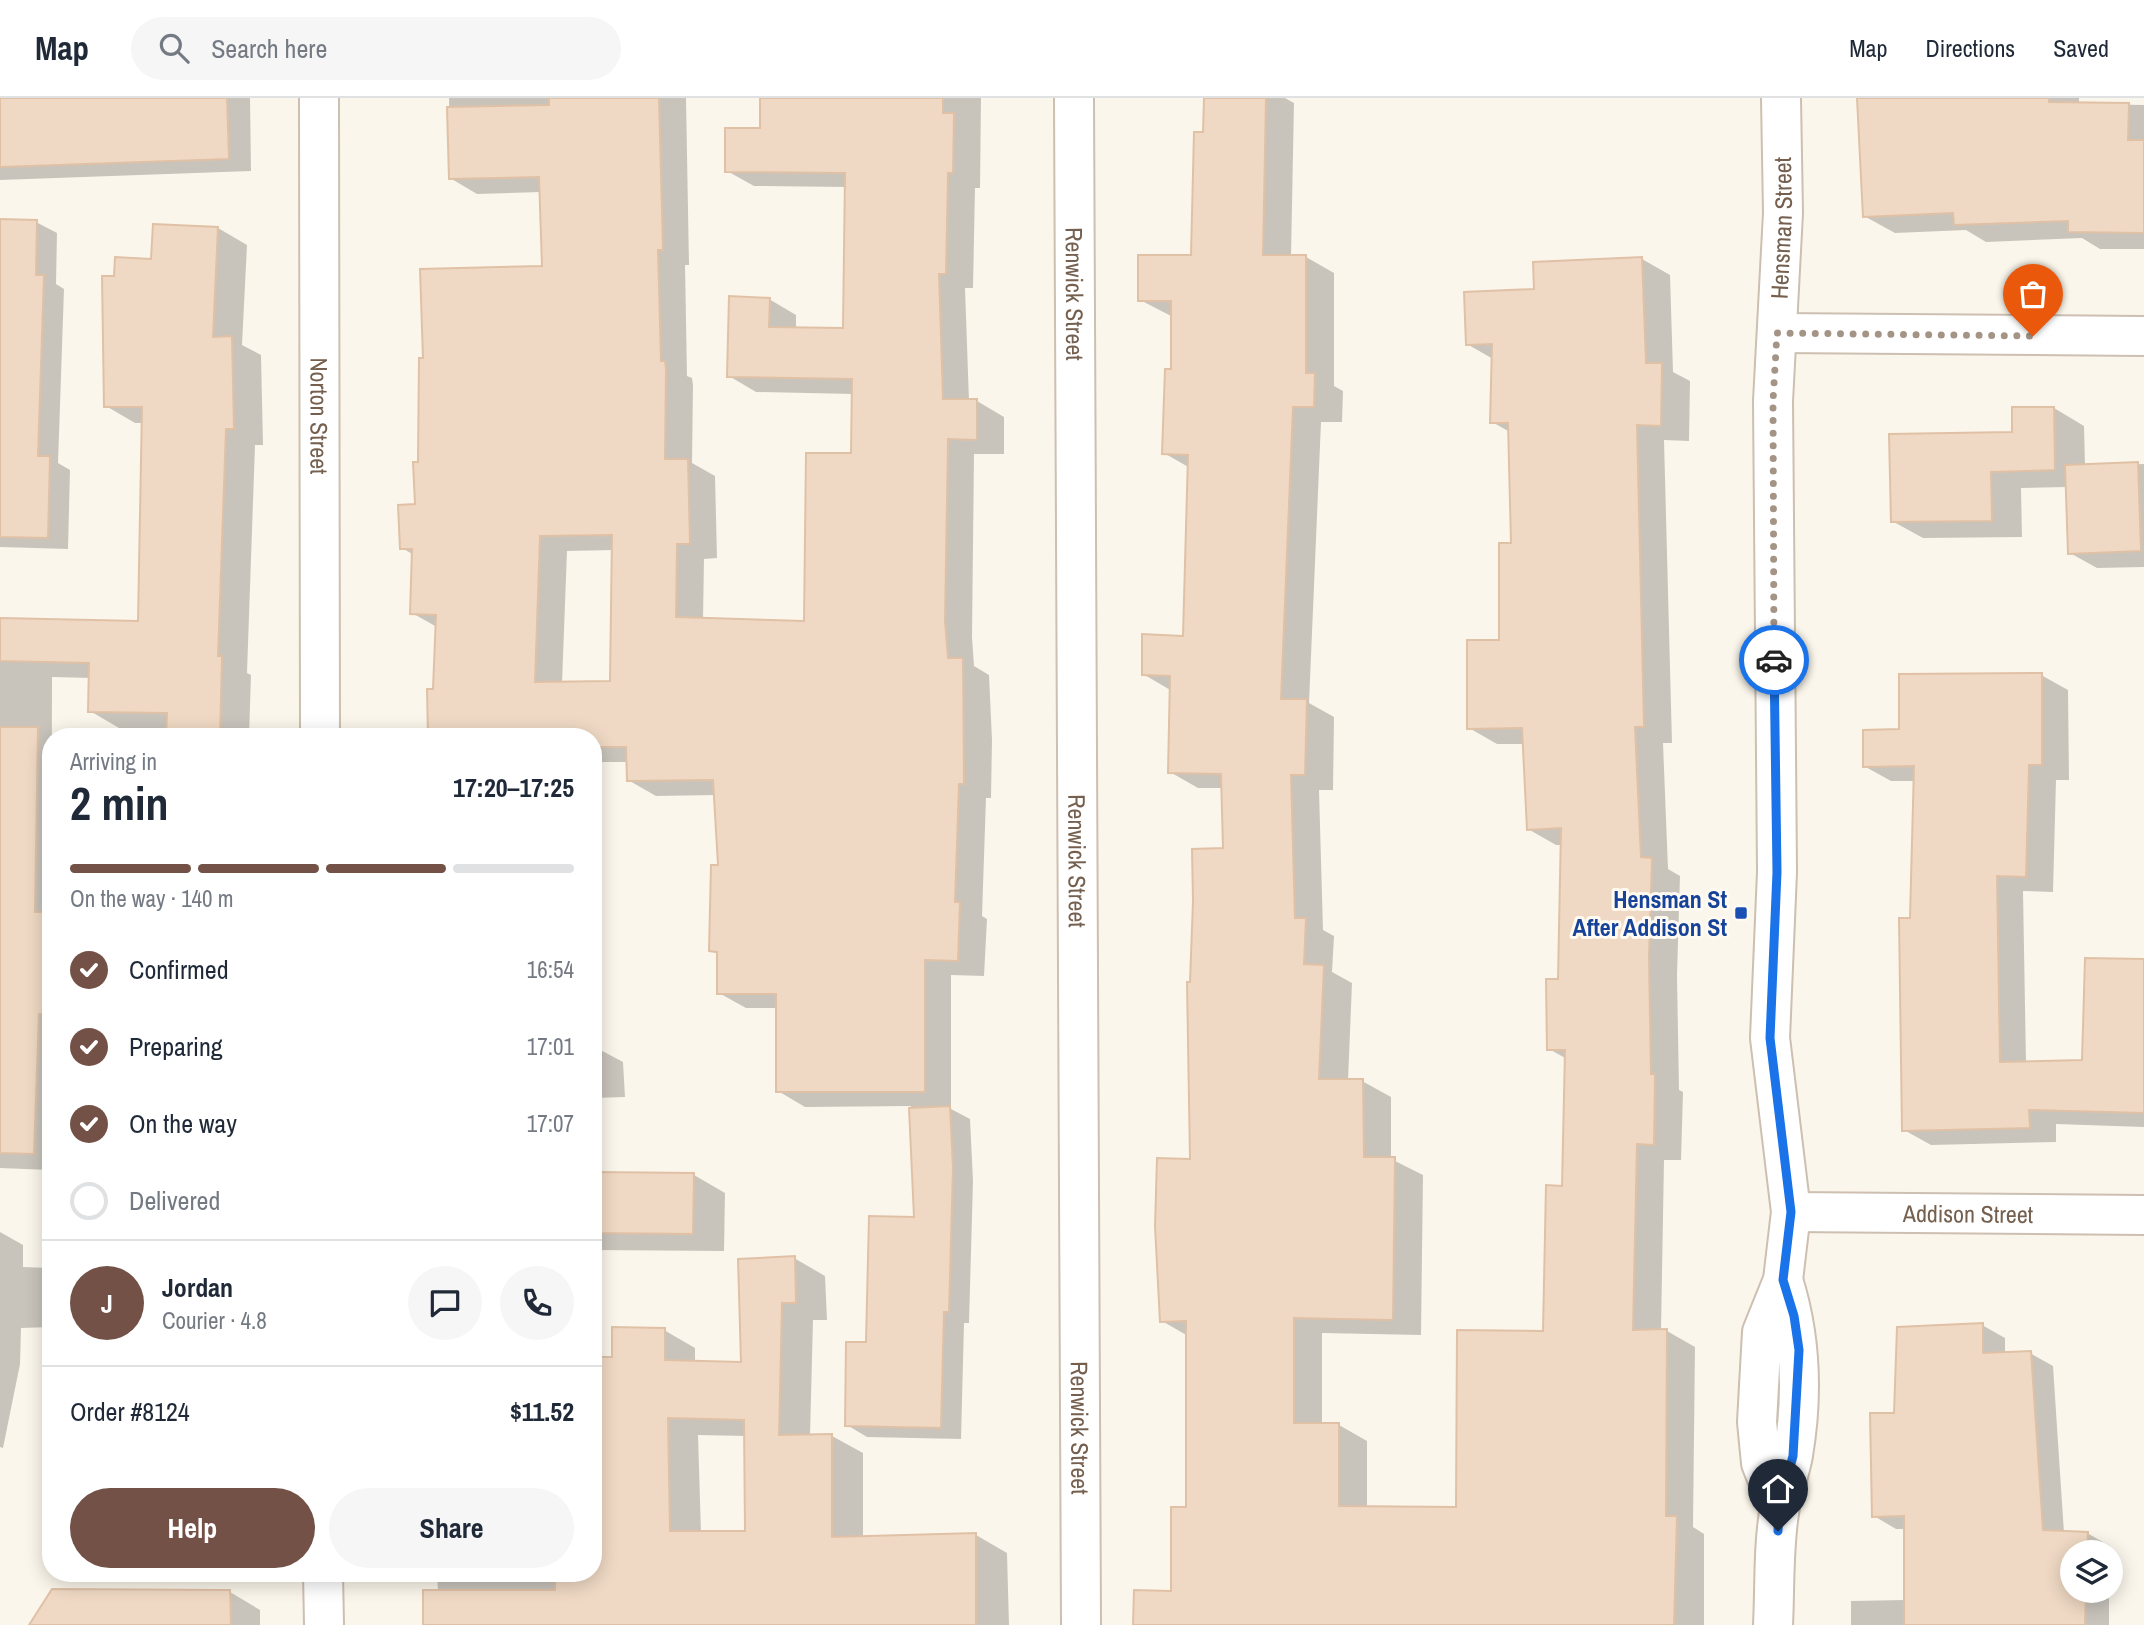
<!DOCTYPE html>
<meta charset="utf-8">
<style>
body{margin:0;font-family:"Archivo Narrow",sans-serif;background:#f6f6f7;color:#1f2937;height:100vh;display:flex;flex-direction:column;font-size:26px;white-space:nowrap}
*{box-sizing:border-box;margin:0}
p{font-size:23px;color:#747a83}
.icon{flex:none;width:38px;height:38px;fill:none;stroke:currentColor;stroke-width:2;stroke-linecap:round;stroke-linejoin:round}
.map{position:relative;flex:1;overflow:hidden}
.drawer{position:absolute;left:42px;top:630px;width:560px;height:854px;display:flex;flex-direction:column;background:#fff;border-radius:28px;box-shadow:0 4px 18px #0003}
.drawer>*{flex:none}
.fabs{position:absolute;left:2060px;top:1442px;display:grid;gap:14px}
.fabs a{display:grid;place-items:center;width:63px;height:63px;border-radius:50%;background:#fff;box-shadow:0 4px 18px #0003;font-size:35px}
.pin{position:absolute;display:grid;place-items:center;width:60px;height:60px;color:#fff;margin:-72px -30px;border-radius:50% 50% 50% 0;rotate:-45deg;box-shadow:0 0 7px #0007}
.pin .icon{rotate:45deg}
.courier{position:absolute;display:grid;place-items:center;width:70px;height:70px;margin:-35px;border:5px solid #1a73e8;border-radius:50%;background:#fff;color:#222;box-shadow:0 2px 9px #0007}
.summary em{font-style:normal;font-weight:800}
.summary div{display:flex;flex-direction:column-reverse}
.summary{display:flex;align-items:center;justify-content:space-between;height:119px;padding:0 28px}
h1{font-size:46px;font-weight:800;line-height:52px}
.bar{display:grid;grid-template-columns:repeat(4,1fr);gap:10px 7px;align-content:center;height:84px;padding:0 28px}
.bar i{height:9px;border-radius:5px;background:#e0e1e3}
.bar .current{background:#745147}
.bar p{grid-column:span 4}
.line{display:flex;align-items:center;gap:18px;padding:0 28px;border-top:2px solid #e0e1e3}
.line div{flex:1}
.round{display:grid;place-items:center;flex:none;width:74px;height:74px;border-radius:37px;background:#f6f6f7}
ol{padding:0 28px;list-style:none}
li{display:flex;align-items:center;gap:21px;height:77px}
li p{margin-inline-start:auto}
li .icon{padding:7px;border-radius:50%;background:#745147;color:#fff;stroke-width:4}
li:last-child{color:#747a83}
li i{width:38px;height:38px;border:4px solid #e0e1e3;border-radius:50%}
.cta{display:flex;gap:14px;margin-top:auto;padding:14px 28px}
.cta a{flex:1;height:80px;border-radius:42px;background:#745147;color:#fff;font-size:28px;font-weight:800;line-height:80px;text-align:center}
.cta a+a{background:#f6f6f7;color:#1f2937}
header{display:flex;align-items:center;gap:42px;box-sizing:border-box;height:98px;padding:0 35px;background:#fff;border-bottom:2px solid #e0e1e3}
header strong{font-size:33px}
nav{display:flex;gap:38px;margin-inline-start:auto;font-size:24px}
.search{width:490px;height:63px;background:#f6f6f7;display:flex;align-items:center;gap:18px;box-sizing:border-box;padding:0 24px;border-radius:38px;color:#747a83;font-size:26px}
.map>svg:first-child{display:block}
.shadow{fill:#0003;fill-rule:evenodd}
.building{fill:#efd9c4;stroke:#e0c1a6;stroke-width:2;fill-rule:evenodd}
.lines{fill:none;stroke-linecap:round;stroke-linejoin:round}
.street-casing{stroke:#cdbfb1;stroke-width:42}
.street{stroke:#fff;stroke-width:38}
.done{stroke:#a49486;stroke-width:7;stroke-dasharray:0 12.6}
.route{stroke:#1a73e8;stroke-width:9}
.transit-dot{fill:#1a4fb4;stroke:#fefaf1;stroke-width:2.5}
.labels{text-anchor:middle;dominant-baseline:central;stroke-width:6;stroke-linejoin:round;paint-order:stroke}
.street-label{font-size:24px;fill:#75604f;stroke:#fefaf1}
.transit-label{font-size:24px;font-weight:bold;fill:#164399;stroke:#fefaf1;text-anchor:end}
</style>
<header>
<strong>Map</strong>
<div class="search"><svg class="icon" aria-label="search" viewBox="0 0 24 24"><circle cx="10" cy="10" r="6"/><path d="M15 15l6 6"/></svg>Search here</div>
<nav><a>Map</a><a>Directions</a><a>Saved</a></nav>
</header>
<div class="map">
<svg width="2144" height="1527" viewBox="0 0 2144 1527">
<rect width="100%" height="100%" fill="#fbf6eb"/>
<path class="shadow" d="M0,0H250L251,73L0,82Z
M449,0H686L689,167H685L687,278L692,280L693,287L692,365L715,378L717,460L704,461L703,522L805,525L853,357L854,296L756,294L729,278L769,201L796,217V231L845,232L846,89L754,88L727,73L762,32V0H981L980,90H975L973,190H965L969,303H977L1004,319V356H974L972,539L974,568L989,577L992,642L991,700H986L982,818L987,821L984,878L951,877V1011L970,1021L973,1083L969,1225H964L961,1341L867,1339L847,1327L868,1246L916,1121L911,1008L805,1009L778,993V910H746L719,895V857L710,852L720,769L716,697L656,698L628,682V664H593V639L435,592L437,529L412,515L414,457L402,450L417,408L420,365L544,170L541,94L477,96L450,80ZM614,452L612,585H562L567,453Z
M1206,0H1285L1294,5L1291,159H1306L1334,175V288L1343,293L1342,324H1321L1309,605L1334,619L1333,692H1319L1323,832L1334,838L1332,874L1352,885L1348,983H1362L1391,999V1061L1423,1077L1421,1237L1322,1235V1327H1339L1367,1343V1410L1458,1411L1545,1235L1564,1089L1567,961L1549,951L1559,883L1562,747H1556L1528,731L1525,646H1497L1469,630L1500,544L1512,447L1510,334L1492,324L1493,261L1467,246L1536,193L1642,161L1670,177L1673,274L1690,283L1689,343L1664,342L1672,645H1663L1668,771L1680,778L1677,877L1679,992L1683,994L1681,1062H1664L1661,1233H1667L1695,1249L1693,1429L1704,1436V1527H1135L1173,1495L1188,1410V1238L1162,1223L1192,1063L1191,886L1225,752L1223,690H1198L1170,674L1172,593L1143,576L1184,539L1190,370L1164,355L1173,273V219L1140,202L1192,159Z
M1859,0H2079V6L2144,7V151H2100L2082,140L1986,144L1966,132L1895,135L1864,118Z
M0,122L36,124L57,135L56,186L64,191L58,365L70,372L68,451L0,449Z
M218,130L247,147L242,247L261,257L263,347H255L247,575L251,577L249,639H168V631L119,630L90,613L91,580L52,579L51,1072L0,1070V522L139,525L143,325H135L106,308L116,180Z
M2054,310L2084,328L2085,368L2144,366V469L2097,470L2070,455L2067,389L2021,390L2022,439L1923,440L1892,423Z
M2041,577L2068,592L2069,682H2056L2053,794L2023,793L2026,965L2084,963L2144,863V1029L2056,1026V1044L1931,1047L1904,1032L1915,683H1891L1864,668L1900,633Z
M593,835L599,838V893H593Z
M593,948L623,964L625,999L593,1000Z
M593,1076L694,1077L725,1095L724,1153L593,1152Z
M50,1128L51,1229L21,1230L20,1266L3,1350L0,1349V1134L23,1147V1169L50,1170Z
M794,1160L825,1178L827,1222H813L810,1338H832L863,1355V1440L976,1437L1007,1455L1009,1527H425L438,1494L437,1475H593L613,1260L664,1232L695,1250V1265L743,1266ZM698,1337L746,1338L747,1435H701Z
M1982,1227L2005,1240V1256L2030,1255L2053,1268L2064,1435H2087L2110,1448V1454H2072V1493H2109V1527H1851V1503L1905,1502V1431H1896L1874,1418L1896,1317Z
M230,1494L260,1512V1527H31Z"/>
<path class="building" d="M0,0H227L229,61L0,69Z
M549,0H659L663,152H658L661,263H665L666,271L665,361H688L690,446H677L676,519L804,523L806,355H851L852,281L727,279L729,198L770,200L769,229L843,230L845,75L725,74V30H760V0H943V15H954L953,75H948L946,176H939L943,301H977V342L948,341L945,523L948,560H963L964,686H959L955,804H960L958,863L925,862V994H776V896H717V854L709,853L711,767H718L713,682L627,683L626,649H593V639H428L427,591H433L436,517L410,516L412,451H400L398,407L415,406L413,364H418L419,260H423L420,171L542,168L539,79L449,81L447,9L549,7ZM612,437L610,583L535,584L540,438Z
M1204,0H1266L1263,157H1306V275H1315L1314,309H1293L1281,601H1307L1305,677H1291L1295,820H1306L1304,866L1324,867L1319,981H1363L1364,1059H1395L1393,1222L1294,1220V1325H1339V1408L1456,1409L1457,1232L1543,1233L1546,1087L1562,1088L1565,952H1547L1546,881H1558L1561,730L1527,732L1522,630L1467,631V542H1499V445H1511L1508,325H1490L1492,246L1466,247L1464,194L1534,191L1533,164L1642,159L1646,265H1662L1661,328L1637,327L1644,629H1635L1641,759L1652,760L1649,860L1651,976H1655L1654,1047L1637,1046L1633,1232L1667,1231L1666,1418H1677L1674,1527H1133L1134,1492L1171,1493V1409H1186V1223L1160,1224L1155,1128L1157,1060L1190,1061L1187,884H1190L1193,803L1192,751L1223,750L1221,676L1168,675L1170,578L1142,577V536L1183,538L1188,357L1162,356L1165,271H1171V203H1138V157H1191L1194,34H1203Z
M1857,0H2049V4L2129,5L2128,42H2144V135L2068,134V123L1954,127L1953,115L1863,119Z
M0,121L37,122L36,177H44L38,358H50L48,440L0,439Z
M153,126L218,129L213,239L232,238L234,331H226L218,558H222L220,639H166L167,615L88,614L89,565L0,563V520L138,523L142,309H104L102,178H114L115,159L151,161Z
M2012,309H2054L2055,372L1991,374L1992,423L1891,424L1889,336L2012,334Z
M2138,364L2141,453L2068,456L2065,367Z
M2042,575V667H2029L2026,779L1997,778L2000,964L2082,962L2085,860L2144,861V1015L2029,1012L2030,1030L1902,1033L1899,820H1910L1914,668L1863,669V632L1899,631V576Z
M0,629H38L35,814H51V916H39L34,1056L0,1055Z
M950,1008L953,1070L949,1214H944L941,1330L845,1328L846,1244H866L869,1118L914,1119L909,1010Z
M593,1074L694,1075L693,1136L593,1135Z
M795,1158L796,1205H782L779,1337L832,1336V1439L976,1435V1527H423V1492H555V1475H593V1259H612V1229L665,1230V1262L741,1264L738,1161ZM668,1320L744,1322L745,1433H670Z
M1983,1225V1255L2031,1253L2043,1432L2088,1434L2087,1454H2072V1493H2086L2085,1527H1904V1418L1872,1419L1870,1315H1894L1897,1229Z
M52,1491L230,1492L231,1527H29Z"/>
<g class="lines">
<g class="street-casing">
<g id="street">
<path id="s1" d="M319,0L320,639"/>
<path id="s2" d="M1074,0L1081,1527"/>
<path d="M1777,235L2144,238"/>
<path id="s3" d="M1791,1114L2144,1117"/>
<path id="s4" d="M1779,1410L1761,1365L1757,1324L1762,1234L1783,1182L1791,1114L1770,940L1777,774L1773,303L1783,115L1781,0"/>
<path d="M323,1475L324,1527"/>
<path d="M1773,1527C1775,1488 1773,1447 1780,1409C1783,1391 1790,1374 1793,1357C1803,1298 1801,1239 1783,1182"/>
</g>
</g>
<use href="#street" class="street"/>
</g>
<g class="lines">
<path class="done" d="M1774,562L1773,303L1777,235L2033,238"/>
<path class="route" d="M1774,562L1777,774L1770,940L1791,1114L1783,1182L1794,1218L1799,1252L1793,1358L1779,1410L1778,1433"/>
</g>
<rect class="transit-dot" x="1734" y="808" width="14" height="14" rx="3.5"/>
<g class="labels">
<g class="street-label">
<text stroke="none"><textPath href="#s4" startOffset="1290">Hensman Street</textPath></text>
<text stroke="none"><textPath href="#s2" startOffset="196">Renwick Street</textPath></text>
<text stroke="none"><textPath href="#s1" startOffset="318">Norton Street</textPath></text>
<text stroke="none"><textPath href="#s2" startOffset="763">Renwick Street</textPath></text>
<text stroke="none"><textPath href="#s3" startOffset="177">Addison Street</textPath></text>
<text stroke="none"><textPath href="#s2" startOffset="1330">Renwick Street</textPath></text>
</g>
<g class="transit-label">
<text x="1727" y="801">Hensman St<tspan x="1727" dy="28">After Addison St</tspan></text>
</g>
</g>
</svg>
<div class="fabs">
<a><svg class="icon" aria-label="layers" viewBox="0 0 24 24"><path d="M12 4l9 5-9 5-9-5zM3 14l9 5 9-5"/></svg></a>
</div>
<div class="pin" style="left:2033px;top:238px;background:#ea580c"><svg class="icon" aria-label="bag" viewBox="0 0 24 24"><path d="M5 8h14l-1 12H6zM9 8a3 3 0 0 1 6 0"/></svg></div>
<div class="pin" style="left:1778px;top:1433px;background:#1f2937"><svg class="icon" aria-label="home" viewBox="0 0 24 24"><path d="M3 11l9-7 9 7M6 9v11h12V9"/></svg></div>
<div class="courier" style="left:1774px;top:562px"><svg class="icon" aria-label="car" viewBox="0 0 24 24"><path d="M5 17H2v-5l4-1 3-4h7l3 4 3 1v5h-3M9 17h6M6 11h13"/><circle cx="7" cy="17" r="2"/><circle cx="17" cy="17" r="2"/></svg></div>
<section class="drawer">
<div class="summary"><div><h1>2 min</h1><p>Arriving in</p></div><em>17:20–17:25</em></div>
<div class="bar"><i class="current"></i><i class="current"></i><i class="current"></i><i></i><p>On the way · 140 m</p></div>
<ol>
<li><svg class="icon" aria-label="check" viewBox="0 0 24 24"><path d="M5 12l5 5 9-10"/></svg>Confirmed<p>16:54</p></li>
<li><svg class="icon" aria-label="check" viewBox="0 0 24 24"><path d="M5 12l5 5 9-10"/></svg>Preparing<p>17:01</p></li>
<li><svg class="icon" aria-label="check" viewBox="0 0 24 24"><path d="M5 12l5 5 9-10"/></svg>On the way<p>17:07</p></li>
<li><i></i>Delivered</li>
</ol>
<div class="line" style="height:126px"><b class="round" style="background:#745147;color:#fff">J</b><div><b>Jordan</b><p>Courier · 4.8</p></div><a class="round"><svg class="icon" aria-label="chat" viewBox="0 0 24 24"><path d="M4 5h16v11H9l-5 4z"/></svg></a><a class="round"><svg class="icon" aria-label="phone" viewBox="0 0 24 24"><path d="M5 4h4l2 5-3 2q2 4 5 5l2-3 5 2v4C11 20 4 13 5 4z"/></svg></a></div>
<div class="line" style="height:91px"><div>Order #8124</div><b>$11.52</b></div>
<div class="cta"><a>Help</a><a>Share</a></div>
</section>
</div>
